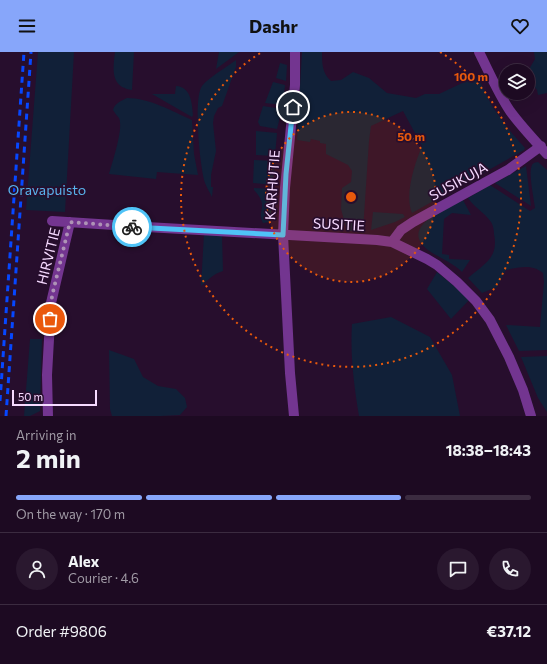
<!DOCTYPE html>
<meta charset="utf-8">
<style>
body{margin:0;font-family:Commissioner,sans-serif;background:#2a182f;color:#f1f3f6;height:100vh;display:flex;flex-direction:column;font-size:15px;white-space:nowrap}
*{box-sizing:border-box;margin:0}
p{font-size:13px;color:#a09aa5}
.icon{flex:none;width:22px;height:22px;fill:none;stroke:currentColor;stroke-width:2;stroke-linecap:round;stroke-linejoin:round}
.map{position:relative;height:364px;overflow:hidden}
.drawer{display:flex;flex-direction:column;background:#1d0a22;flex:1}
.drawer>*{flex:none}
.tools{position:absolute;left:499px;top:12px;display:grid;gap:8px}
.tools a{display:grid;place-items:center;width:36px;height:36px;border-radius:50%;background:#1d0a22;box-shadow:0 4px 16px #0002,0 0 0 1px #3b2b40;font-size:20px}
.scale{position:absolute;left:12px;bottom:10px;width:85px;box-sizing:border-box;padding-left:4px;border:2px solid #f6daff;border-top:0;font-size:11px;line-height:14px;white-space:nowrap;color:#f6daff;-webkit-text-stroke:3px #270e2d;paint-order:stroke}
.pin{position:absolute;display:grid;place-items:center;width:34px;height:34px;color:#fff;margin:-17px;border:2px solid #fff;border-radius:50%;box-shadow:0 1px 4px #0007}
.courier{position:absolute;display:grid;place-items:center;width:40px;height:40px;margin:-20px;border:3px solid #4fc3f7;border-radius:50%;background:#fff;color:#222;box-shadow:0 1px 5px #0007}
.summary em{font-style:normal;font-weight:700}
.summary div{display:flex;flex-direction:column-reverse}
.summary{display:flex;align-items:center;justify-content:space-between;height:68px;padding:0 16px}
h1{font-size:26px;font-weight:700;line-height:30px}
.bar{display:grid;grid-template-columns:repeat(4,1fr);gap:6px 4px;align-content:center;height:48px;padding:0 16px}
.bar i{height:5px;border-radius:3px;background:#3b2b40}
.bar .active{background:#87a6fa}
.bar p{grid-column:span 4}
.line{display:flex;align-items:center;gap:10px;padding:0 16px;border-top:1px solid #3b2b40}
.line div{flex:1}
.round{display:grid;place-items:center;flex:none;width:42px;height:42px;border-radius:21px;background:#2a182f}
header{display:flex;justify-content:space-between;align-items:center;height:52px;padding:0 16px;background:#87a6fa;color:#111;font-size:18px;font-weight:700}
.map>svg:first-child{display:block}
.green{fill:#112038}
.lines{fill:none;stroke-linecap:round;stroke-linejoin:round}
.minor{stroke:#733590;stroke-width:10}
.rail{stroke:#0647ff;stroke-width:3;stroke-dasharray:6 5;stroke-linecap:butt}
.done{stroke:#ae93b6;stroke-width:4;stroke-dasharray:0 7.2}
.route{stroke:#4fc3f7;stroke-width:5}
.ring{fill:none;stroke:#e8590c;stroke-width:2;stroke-dasharray:2 4}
.labels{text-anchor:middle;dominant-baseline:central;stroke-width:3.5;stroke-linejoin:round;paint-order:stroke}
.street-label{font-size:14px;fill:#f6daff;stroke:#270e2d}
.park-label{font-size:14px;fill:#59b3ec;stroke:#270e2d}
.centre{fill:#e8590c;stroke:#270e2d;stroke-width:2}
.ring-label{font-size:12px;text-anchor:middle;font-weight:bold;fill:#e8590c;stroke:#270e2d;stroke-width:3.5;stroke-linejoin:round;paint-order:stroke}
</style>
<header><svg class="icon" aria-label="menu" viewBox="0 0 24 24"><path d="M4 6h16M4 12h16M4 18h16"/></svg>Dashr<svg class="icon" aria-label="heart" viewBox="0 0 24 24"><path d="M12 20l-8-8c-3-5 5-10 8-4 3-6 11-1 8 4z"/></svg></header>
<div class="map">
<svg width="547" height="364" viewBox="0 0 547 364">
<rect width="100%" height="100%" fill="#270e2d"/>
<path class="green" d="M38,0H74L65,160L26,158Z
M115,0H134L132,38C110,35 113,17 115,0Z
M219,0H239L216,17Z
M302,0H322C322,11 322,21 331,29L341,28L353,20L369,26L387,41L416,46L425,42H439L477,24L492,54L510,79L525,96L524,98L412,161C404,143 415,111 422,94L403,59L371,74L369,89L363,179H347L341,157L342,136L351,130L352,119L348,113L326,102V92L320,91V89L311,87L310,90L297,88Z
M534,0H547V41L538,43L537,38L528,27V19L535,7Z
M236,8V15L222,54L218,56L214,64L213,71L216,99L211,123V135H213L212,145C210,141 207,136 205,131C200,116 193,46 202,34C209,25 227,15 236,8Z
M280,11L287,13L286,29L276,26Z
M273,30L285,33L283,53L265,51Z
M176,34C191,35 192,51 193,63L192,65L152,42H175Z
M127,46C149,46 172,59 192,68L194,102L198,123L157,120L156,127L109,122C112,111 124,76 119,66C117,64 115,61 113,58C115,51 121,49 127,46Z
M263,54L282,57L277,77L260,74L258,70Z
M256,79L277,81L275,104L256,103Z
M254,108L275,109L273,133L253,131Z
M538,110L547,118V298L519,299L506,273L540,275L544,230L543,221C532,212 520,215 506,218L497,235L482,241L468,226C484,212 499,206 494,182C494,178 493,173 491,170C484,160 474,155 468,146L490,133L530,159L535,156C534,147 528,121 532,113C534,110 535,111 538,110Z
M526,114L531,154L495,131Z
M254,136L273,137L271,167L269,170L263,171C256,158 270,155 254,138Z
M463,148L471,163L452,161L444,167L442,202L449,203V207L470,208L462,220C452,210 439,206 428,198C398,175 446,157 463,148Z
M373,160L403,162L405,165L395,170L371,178Z
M204,182L222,184L223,219C211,223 210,227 201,234Z
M437,220L470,247L451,267L427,237Z
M391,265L430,285L452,323L460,364H359C354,333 350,303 352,272Z
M30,287H42L40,359L30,364H24Z
M109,298L134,307L143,325L158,334L176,337L185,346L187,355L180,363L161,364H112L110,357Z
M547,304V360L538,346L521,305Z"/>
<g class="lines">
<path class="minor" d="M479,0C489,20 498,41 510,59C521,74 534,88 547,102
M52,169L129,174L377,188L392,190L427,207L437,213L457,230L476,249L490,268L509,305L523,338L531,364
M392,190L401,178L413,170L508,118L541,94
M48,364L47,323L51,251L70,170
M294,364L290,321L283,183L285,136L295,33V0"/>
<path class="rail" d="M0,349L24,0
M6,364L31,0"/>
</g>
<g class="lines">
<path class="done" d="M50,267L52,244L70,170L132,175"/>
<path class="route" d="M132,175L283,183L286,122L293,55"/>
</g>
<circle cx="351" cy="145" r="85" fill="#e8590c" fill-opacity=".12"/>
<g class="ring">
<circle cx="351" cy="145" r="85"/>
<path d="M440 0A170 170 0 1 1 262 0"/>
</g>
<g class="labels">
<g class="street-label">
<text transform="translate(458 129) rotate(-29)">SUSIKUJA</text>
<text transform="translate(272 133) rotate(-86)">KARHUTIE</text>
<text transform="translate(339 172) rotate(3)">SUSITIE</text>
<text transform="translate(48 204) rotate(-76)">HIRVITIE</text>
</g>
<g class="park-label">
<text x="47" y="137">Oravapuisto</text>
</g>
</g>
<circle cx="351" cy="145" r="6" class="centre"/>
<g class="ring-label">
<text x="471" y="29">100 m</text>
<text x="411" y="89">50 m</text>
</g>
</svg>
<div class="tools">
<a><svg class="icon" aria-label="layers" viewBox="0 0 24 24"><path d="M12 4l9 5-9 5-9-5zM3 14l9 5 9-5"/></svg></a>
</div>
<div class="scale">50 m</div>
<div class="pin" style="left:50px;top:267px;background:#ea580c"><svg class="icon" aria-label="bag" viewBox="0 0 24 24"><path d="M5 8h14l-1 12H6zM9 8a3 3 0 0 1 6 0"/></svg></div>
<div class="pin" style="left:293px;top:55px;background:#1f2937"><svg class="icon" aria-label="home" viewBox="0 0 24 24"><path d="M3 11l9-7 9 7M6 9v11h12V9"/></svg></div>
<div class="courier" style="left:132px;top:175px"><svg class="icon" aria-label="bike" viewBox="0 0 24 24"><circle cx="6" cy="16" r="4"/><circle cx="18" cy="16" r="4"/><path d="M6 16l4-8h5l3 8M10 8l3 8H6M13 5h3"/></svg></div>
</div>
<section class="drawer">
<div class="summary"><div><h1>2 min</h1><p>Arriving in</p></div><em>18:38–18:43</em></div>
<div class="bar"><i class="active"></i><i class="active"></i><i class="active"></i><i></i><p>On the way · 170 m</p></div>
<div class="line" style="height:72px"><a class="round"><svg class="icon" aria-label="person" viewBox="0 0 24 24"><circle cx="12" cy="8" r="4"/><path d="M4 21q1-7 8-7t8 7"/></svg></a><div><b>Alex</b><p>Courier · 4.6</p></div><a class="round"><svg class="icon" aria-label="chat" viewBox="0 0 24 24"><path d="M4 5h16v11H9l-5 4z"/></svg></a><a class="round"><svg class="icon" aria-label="phone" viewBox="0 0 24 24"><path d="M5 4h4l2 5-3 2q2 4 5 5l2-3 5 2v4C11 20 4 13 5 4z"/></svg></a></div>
<div class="line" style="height:52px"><div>Order #9806</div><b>€37.12</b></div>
</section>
